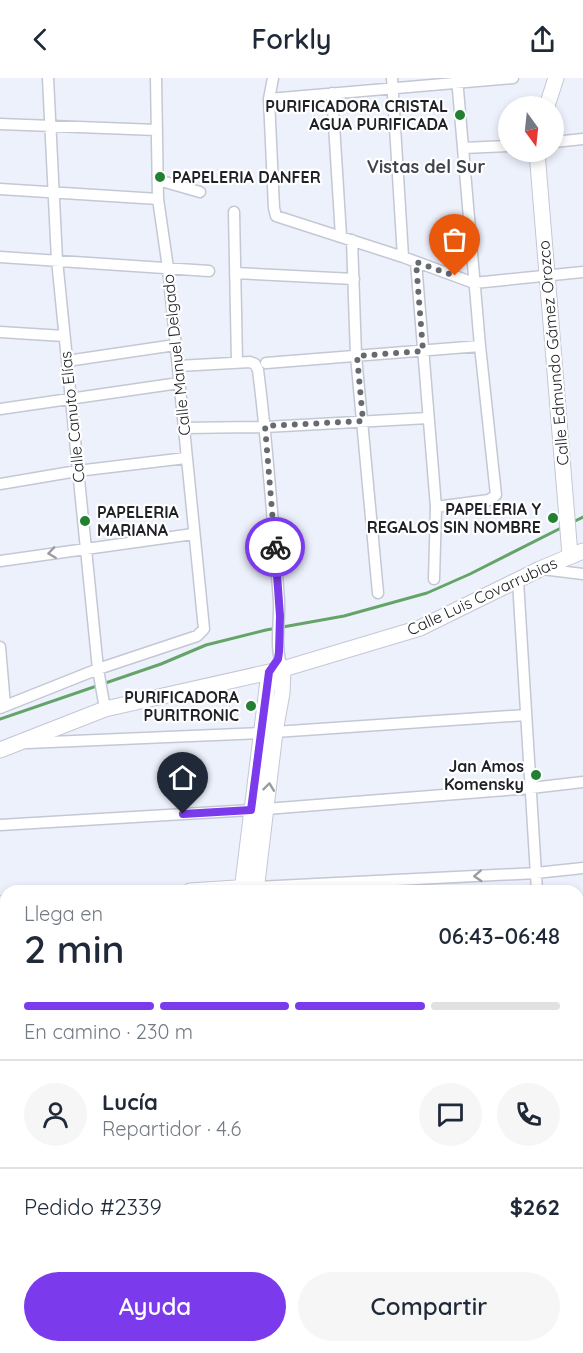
<!DOCTYPE html>
<html lang="es">
<meta charset="utf-8">
<style>
body{margin:0;font-family:Quicksand,sans-serif;background:#f6f6f7;color:#1f2937;height:100vh;display:flex;flex-direction:column;font-size:22px;white-space:nowrap}
*{box-sizing:border-box;margin:0}
p{font-size:20px;color:#747a83}
.icon{flex:none;width:33px;height:33px;fill:none;stroke:currentColor;stroke-width:2;stroke-linecap:round;stroke-linejoin:round}
.map{position:relative;flex:1;overflow:hidden}
.details{position:absolute;left:0px;top:807px;width:584px;height:468px;display:flex;flex-direction:column;background:#fff;border-radius:18px 18px 0 0;box-shadow:0 3px 9px #0003}
.details>*{flex:none}
.needle{width:39px;rotate:165deg}
.fabs{position:absolute;left:498px;top:18px;display:grid;gap:12px}
.fabs a{display:grid;place-items:center;width:66px;height:66px;border-radius:50%;background:#fff;box-shadow:0 3px 9px #0003;font-size:30px}
.pin{position:absolute;display:grid;place-items:center;width:51px;height:51px;color:#fff;margin:-62px -26px;border-radius:50% 50% 50% 0;rotate:-45deg;box-shadow:0 0 6px #0007}
.pin .icon{rotate:45deg}
.courier{position:absolute;display:grid;place-items:center;width:60px;height:60px;margin:-30px;border:4px solid #7c3aed;border-radius:50%;background:#fff;color:#222;box-shadow:0 2px 8px #0007}
.overview em{font-style:normal;font-weight:600}
.overview div{display:flex;flex-direction:column-reverse}
.overview{display:flex;align-items:center;justify-content:space-between;height:102px;padding:0 24px}
h1{font-size:39px;font-weight:600;line-height:45px}
.bar{display:grid;grid-template-columns:repeat(4,1fr);gap:9px 6px;align-content:center;height:72px;padding:0 24px}
.bar i{height:8px;border-radius:4px;background:#e0e1e3}
.bar .active{background:#7c3aed}
.bar p{grid-column:span 4}
.line{display:flex;align-items:center;gap:15px;padding:0 24px;border-top:2px solid #e0e1e3}
.line div{flex:1}
.round{display:grid;place-items:center;flex:none;width:63px;height:63px;border-radius:32px;background:#f6f6f7}
.cta{display:flex;gap:12px;margin-top:auto;padding:12px 24px}
.cta a{flex:1;height:69px;border-radius:36px;background:#7c3aed;color:#fff;font-size:24px;font-weight:600;line-height:69px;text-align:center}
.cta a+a{background:#f6f6f7;color:#1f2937}
header{display:flex;justify-content:space-between;align-items:center;height:78px;padding:0 24px;background:#fff;font-size:27px;font-weight:600}
.map>svg:first-child{display:block}
.lines{fill:none;stroke-linecap:round;stroke-linejoin:round}
.stream{stroke:#64a468;stroke-width:3}
.street-casing{stroke:#c4c8d4;stroke-width:13}
.secondary-casing{stroke:#c4c8d4;stroke-width:17}
.street{stroke:#fff;stroke-width:10}
.secondary{stroke:#fff;stroke-width:15}
.oneway{stroke:#9b9c9e}
.done{stroke:#686a72;stroke-width:6;stroke-dasharray:0 10.8}
.route{stroke:#7c3aed;stroke-width:8}
.poi-dot{fill:#228032;stroke:#fff;stroke-width:2}
.labels{text-anchor:middle;dominant-baseline:central;stroke-width:4.5;stroke-linejoin:round;paint-order:stroke}
.poi-label{font-size:16px;font-weight:bold;fill:#212227;stroke:#fff;text-anchor:end}
.street-label{font-size:16px;fill:#212227;stroke:#fff}
.neighbourhood-label{font-size:18px;font-weight:bold;fill:#41444d;stroke:#fff}
</style>
<header><svg class="icon" aria-label="back" viewBox="0 0 24 24"><path d="M15 5l-7 7 7 7"/></svg>Forkly<svg class="icon" aria-label="share" viewBox="0 0 24 24"><path d="M12 15V3M7 8l5-5 5 5M5 13v7h14v-7"/></svg></header>
<div class="map">
<svg width="583" height="1275" viewBox="0 0 583 1275">
<rect width="100%" height="100%" fill="#edf1fc"/>
<g class="lines">
<path class="stream" d="M571,445L583,439
M0,641L161,586L206,567L266,552L344,538L427,515L470,496L563,449"/>
<g class="street-casing">
<path id="street" d="M48,0L57,182L98,591L105,631
M273,0L269,21L274,130L276,138L403,179L474,205L583,194
M392,0L403,179
M332,15L341,158
M269,21L513,0
M0,46L157,52
M554,64L583,61
M463,70L508,68
M158,102L200,114
M0,111L158,121
M234,134L237,284
M352,162L356,278L378,515
M0,179L209,193
M416,184L436,429L434,501
M235,195L354,201
M0,254L64,258
M67,283L175,267
M266,285L480,268
M178,288L250,284L255,286L258,292C268,369 273,446 279,523C280,545 274,571 283,591
M0,331L179,305
M183,350L265,349L428,340
M0,406L77,393L186,380
M436,429L489,422L496,417L480,268L457,0
M0,483L193,456
M542,491L583,496
M518,503L537,813
M0,569L5,628
M0,630L98,591L197,558L204,551L168,190L158,121L156,0
M275,654L526,637
M27,665L260,655
M266,731L531,710L583,704
M0,747L251,732
M257,809L536,795L583,790
M578,846L583,845
M578,940L583,939
M0,958H6
M578,1039H583
M0,1045L6,1044
M0,1126L6,1125
M578,1140L583,1139
M0,1212L6,1211
M578,1233L583,1232
M435,1269V1275
M566,1269V1275
M298,1275L341,1269"/>
</g>
<g class="secondary-casing">
<path id="secondary" d="M547,28L556,0
M537,74L570,477
M0,672L105,631L283,591L420,550L540,491L583,473
M190,813L251,809
M242,813L269,594
M256,813L275,654L282,615L283,591
M0,826L6,825
M0,852H6
M186,1275L187,1269
M202,1275L203,1269"/>
</g>
<use href="#street" class="street"/>
<use href="#secondary" class="secondary"/>
</g>
<defs><path id="oneway-chevron" d="M-2-3.5L2.5 0L-2 3.5" fill="none" stroke-width="1.6" stroke-linecap="round" stroke-linejoin="round" transform="scale(1.5)"/></defs>
<g class="oneway">
<use href="#oneway-chevron" transform="translate(52 475) rotate(172)"/>
<use href="#oneway-chevron" transform="translate(269 709) rotate(-83)"/>
<use href="#oneway-chevron" transform="translate(478 798) rotate(177)"/>
</g>
<g class="lines">
<path class="done" d="M275,469L265,348L363,343L357,278L423,273L416,184L455,198"/>
<path class="route" d="M183,736L251,732L269,594L278,581L279,574L280,538L275,469"/>
</g>
<g class="poi-dot">
<circle cx="460" cy="37" r="6"/>
<circle cx="160" cy="99" r="6"/>
<circle cx="553" cy="440" r="6"/>
<circle cx="85" cy="443" r="6"/>
<circle cx="251" cy="628" r="6"/>
<circle cx="536" cy="697" r="6"/>
</g>
<g class="labels">
<g class="poi-label">
<text x="448" y="28">PURIFICADORA CRISTAL<tspan x="448" dy="18">AGUA PURIFICADA</tspan></text>
<text x="172" y="99" text-anchor="start">PAPELERIA DANFER</text>
<text x="541" y="431">PAPELERIA Y<tspan x="541" dy="18">REGALOS SIN NOMBRE</tspan></text>
<text x="97" y="434" text-anchor="start">PAPELERIA<tspan x="97" dy="18">MARIANA</tspan></text>
<text x="239" y="619">PURIFICADORA<tspan x="239" dy="18">PURITRONIC</tspan></text>
<text x="524" y="688">Jan Amos<tspan x="524" dy="18">Komensky</tspan></text>
</g>
<g class="street-label">
<text transform="translate(553 275) rotate(-95)">Calle Edmundo Gámez Orozco</text>
<text transform="translate(176 277) rotate(-96)">Calle Manuel Delgado</text>
<text transform="translate(72 339) rotate(-96)">Calle Canuto Elías</text>
<text transform="translate(482 518) rotate(-25)">Calle Luis Covarrubias</text>
</g>
<g class="neighbourhood-label">
<text x="426" y="88">Vistas del Sur</text>
</g>
</g>
</svg>
<div class="fabs">
<a><svg class="needle" viewBox="-14 -14 28 28"><path d="M0-13l5 13h-10z" fill="#e53935"/><path d="M0 13l5-13h-10z" fill="#747a83"/></svg></a>
</div>
<div class="pin" style="left:455px;top:198px;background:#ea580c"><svg class="icon" aria-label="bag" viewBox="0 0 24 24"><path d="M5 8h14l-1 12H6zM9 8a3 3 0 0 1 6 0"/></svg></div>
<div class="pin" style="left:183px;top:736px;background:#1f2937"><svg class="icon" aria-label="home" viewBox="0 0 24 24"><path d="M3 11l9-7 9 7M6 9v11h12V9"/></svg></div>
<div class="courier" style="left:275px;top:469px"><svg class="icon" aria-label="bike" viewBox="0 0 24 24"><circle cx="6" cy="16" r="4"/><circle cx="18" cy="16" r="4"/><path d="M6 16l4-8h5l3 8M10 8l3 8H6M13 5h3"/></svg></div>
<section class="details">
<div class="overview"><div><h1>2 min</h1><p>Llega en</p></div><em>06:43–06:48</em></div>
<div class="bar"><i class="active"></i><i class="active"></i><i class="active"></i><i></i><p>En camino · 230 m</p></div>
<div class="line" style="height:108px"><a class="round"><svg class="icon" aria-label="person" viewBox="0 0 24 24"><circle cx="12" cy="8" r="4"/><path d="M4 21q1-7 8-7t8 7"/></svg></a><div><b>Lucía</b><p>Repartidor · 4.6</p></div><a class="round"><svg class="icon" aria-label="chat" viewBox="0 0 24 24"><path d="M4 5h16v11H9l-5 4z"/></svg></a><a class="round"><svg class="icon" aria-label="phone" viewBox="0 0 24 24"><path d="M5 4h4l2 5-3 2q2 4 5 5l2-3 5 2v4C11 20 4 13 5 4z"/></svg></a></div>
<div class="line" style="height:78px"><div>Pedido #2339</div><b>$262</b></div>
<div class="cta"><a>Ayuda</a><a>Compartir</a></div>
</section>
</div>
